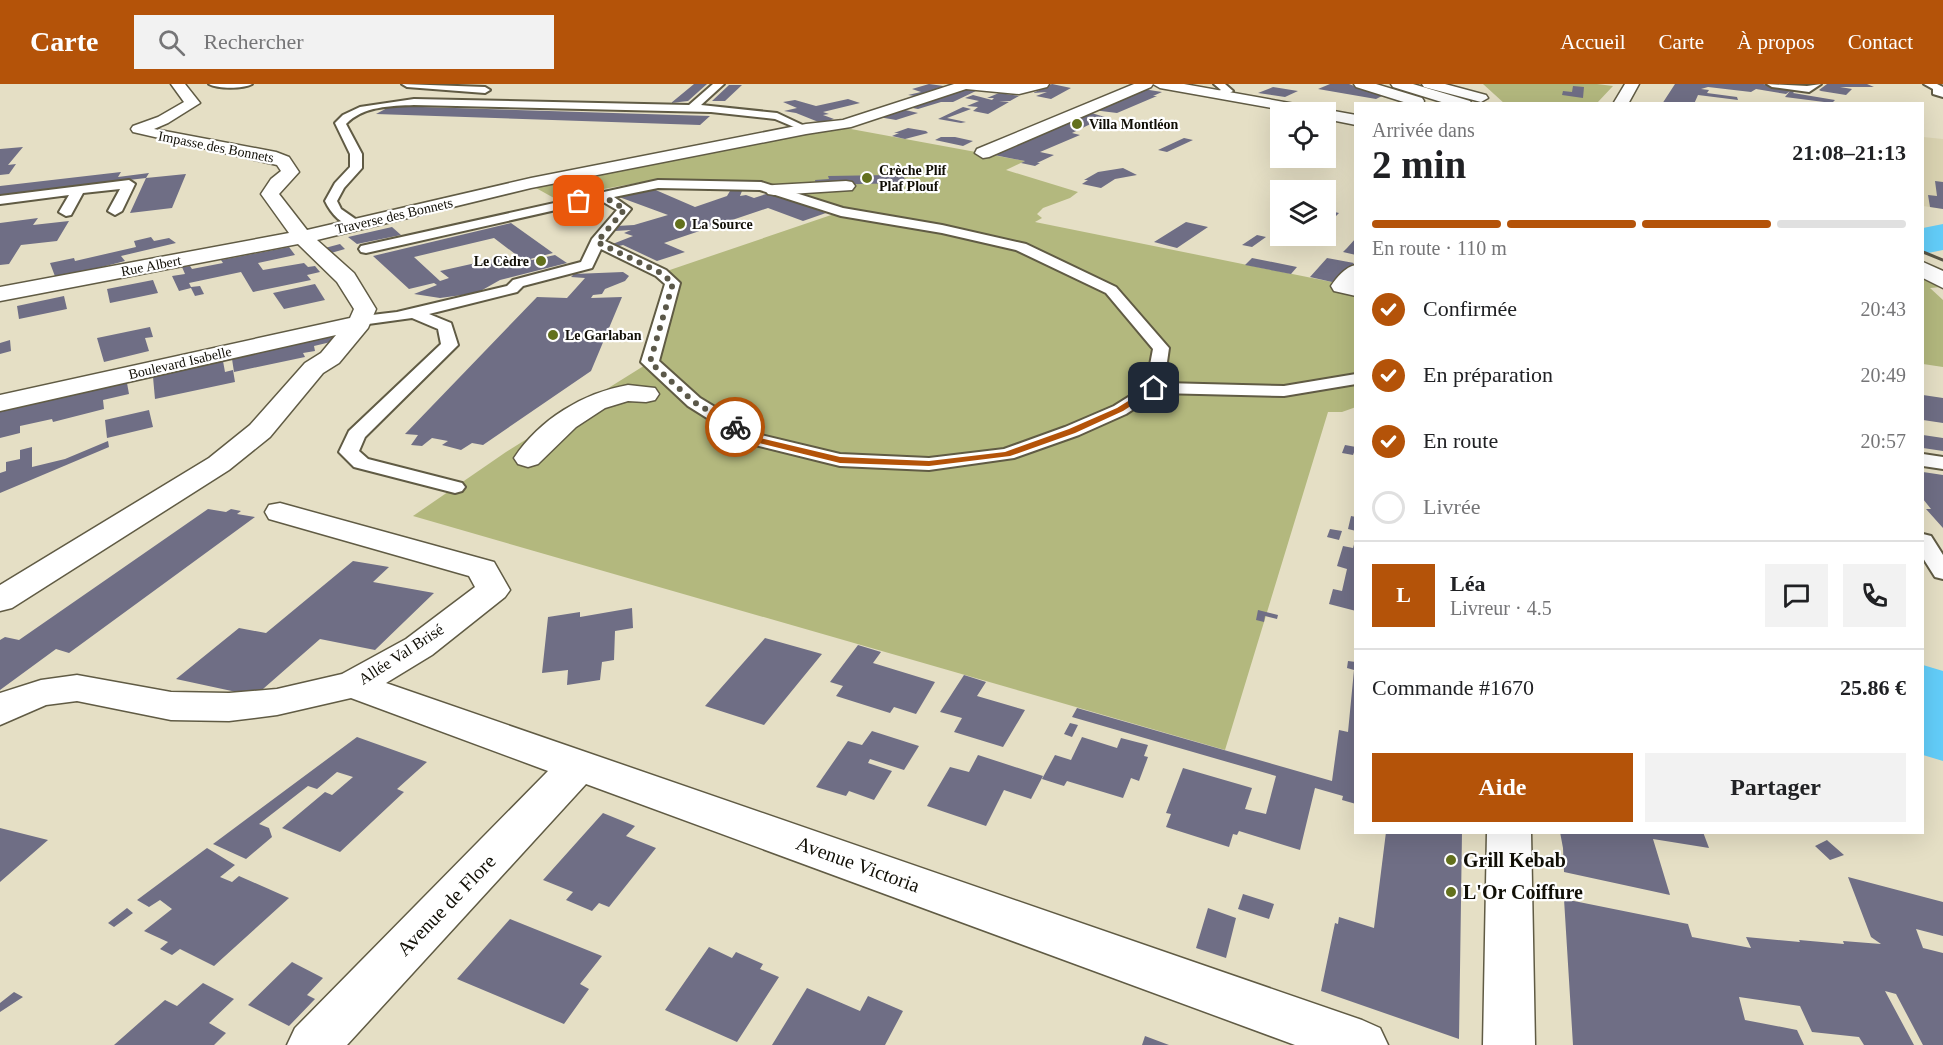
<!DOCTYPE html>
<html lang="fr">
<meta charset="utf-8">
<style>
body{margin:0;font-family:"Times New Roman",serif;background:#f2f2f2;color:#202124;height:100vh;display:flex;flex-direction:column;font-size:22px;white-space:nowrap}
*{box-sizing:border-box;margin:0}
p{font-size:20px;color:#757577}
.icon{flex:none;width:33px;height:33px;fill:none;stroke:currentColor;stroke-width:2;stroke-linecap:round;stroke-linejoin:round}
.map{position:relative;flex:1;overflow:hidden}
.drawer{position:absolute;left:1354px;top:18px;width:570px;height:732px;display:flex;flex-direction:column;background:#fff;border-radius:0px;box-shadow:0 6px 24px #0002}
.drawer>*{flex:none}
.controls{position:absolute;left:1270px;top:18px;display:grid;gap:12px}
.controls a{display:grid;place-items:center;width:66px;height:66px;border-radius:0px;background:#fff;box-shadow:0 6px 24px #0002;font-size:30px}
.pin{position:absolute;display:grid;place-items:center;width:51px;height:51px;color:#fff;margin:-26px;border-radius:12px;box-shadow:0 3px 9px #0006}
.courier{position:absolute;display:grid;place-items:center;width:60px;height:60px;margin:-30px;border:4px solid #b45309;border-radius:50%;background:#fff;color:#222;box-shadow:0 2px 8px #0007}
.headline em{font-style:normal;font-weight:600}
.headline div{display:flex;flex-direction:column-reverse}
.headline{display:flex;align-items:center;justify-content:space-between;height:102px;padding:0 18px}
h1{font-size:39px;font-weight:600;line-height:45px}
.bar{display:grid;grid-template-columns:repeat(4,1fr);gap:9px 6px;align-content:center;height:72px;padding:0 18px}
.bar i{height:8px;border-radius:4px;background:#e0e0e0}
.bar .current{background:#b45309}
.bar p{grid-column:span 4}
.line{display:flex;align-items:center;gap:15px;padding:0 18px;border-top:2px solid #e0e0e0}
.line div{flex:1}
.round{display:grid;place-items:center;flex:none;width:63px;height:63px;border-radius:0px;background:#f2f2f2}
ol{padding:0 18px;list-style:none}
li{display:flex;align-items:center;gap:18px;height:66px}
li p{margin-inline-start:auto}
li .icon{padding:6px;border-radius:50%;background:#b45309;color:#fff;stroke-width:4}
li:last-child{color:#757577}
li i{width:33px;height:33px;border:3px solid #e0e0e0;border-radius:50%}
.primary-button{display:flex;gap:12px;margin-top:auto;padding:12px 18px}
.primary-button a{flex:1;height:69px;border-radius:0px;background:#b45309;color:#fff;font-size:24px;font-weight:600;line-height:69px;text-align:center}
.primary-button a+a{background:#f2f2f2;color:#202124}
header{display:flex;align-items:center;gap:36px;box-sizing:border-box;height:84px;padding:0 30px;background:#b45309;color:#fff}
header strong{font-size:28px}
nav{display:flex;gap:33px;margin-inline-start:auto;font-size:21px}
.search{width:420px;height:54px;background:#f2f2f2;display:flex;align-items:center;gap:15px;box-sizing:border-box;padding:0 21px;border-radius:0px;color:#757577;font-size:22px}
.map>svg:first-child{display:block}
.built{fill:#dbd4b2}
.green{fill:#b3b87e}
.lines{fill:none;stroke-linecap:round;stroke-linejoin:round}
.river{fill:#63cefa;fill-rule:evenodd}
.building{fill:#6f6e85;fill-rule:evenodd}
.service-casing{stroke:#605b44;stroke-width:4}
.pedestrian-casing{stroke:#605b44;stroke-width:3}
.minor-casing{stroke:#605b44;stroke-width:3}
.tertiary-casing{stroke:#605b44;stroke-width:3}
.service{fill:#fff;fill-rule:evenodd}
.pedestrian{fill:#fff;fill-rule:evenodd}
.minor{fill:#fff;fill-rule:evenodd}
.tertiary{fill:#fff;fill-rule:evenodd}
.rail{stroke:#575445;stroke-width:3}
.route{fill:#b45309}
.done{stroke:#5b5849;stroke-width:6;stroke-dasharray:0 10.8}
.poi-dot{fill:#63711d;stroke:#fff;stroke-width:2}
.labels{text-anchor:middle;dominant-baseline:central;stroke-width:4.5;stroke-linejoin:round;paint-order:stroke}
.far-poi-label{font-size:14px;font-weight:bold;fill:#110f06;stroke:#fff;text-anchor:start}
.far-street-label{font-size:14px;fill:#110f06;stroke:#fff}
.street-label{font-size:16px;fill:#110f06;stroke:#fff}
.near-poi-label{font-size:20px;font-weight:bold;fill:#110f06;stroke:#fff;text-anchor:start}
.near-street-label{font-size:20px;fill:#110f06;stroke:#fff}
</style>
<header>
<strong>Carte</strong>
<div class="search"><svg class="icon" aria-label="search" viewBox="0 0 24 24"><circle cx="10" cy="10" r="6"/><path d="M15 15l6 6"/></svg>Rechercher</div>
<nav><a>Accueil</a><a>Carte</a><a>À propos</a><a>Contact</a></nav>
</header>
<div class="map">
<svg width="1943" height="961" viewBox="0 0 1943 961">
<rect width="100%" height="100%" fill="#e5dfc5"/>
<path class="built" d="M1923,53L1943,55V125L1923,122Z"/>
<path class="green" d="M1483,0H1597L1613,2L1597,19L1505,20Z
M840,43L1025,77L1006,86L1078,108L1070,114L1043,124L1037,130L1042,134L1035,138L1332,198L1330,202L1356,207V323L1342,328H1328L1225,666L413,432L506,368L650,278L673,199L661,189L840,128L744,96L682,98L659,95L554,114L536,104Z
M1923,195L1941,203L1930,204L1943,216V283L1923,280Z"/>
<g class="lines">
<path class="river" d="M1943,140V166L1923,170V144Z
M1923,581L1943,587V677L1923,671Z"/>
</g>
<path class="building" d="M694,0H707L688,17L671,19Z
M929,0L951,3L922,13L908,11L921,8L912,5Z
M1052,0L1071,4L1051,15L1036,12L1047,8L1033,9Z
M1330,0H1349L1382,12L1376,15L1318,5Z
M1675,0H1763L1797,5L1793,9L1835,16L1832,19L1785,13L1790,7L1786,10L1756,5L1751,8L1708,3L1701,5L1709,6L1707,9L1737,13L1738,16L1698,11L1694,20H1662Z
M1827,0H1867L1874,3H1840L1852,5L1846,11L1821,7L1819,6Z
M729,1H742L725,17H712Z
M1573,2L1584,3L1583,14L1562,11L1563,7L1572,8Z
M1273,3L1298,7L1285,13L1258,9Z
M966,4L978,6L953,18H941L918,25L902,22Z
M1143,5L1162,8L1153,12H1157L1117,29L1093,26Z
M999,9L1019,12L1010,17H999L1009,18L988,30L973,27L978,23L967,22L979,17L965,14L973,11L992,16L994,14H987Z
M848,15L860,19L823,28L829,30L823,31L834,35L821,39L796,29L784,27L797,24L783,18L795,16L816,22Z
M391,22L710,32L700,41L376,30Z
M963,23L971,25L947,34L966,38L961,39L938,35Z
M901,25L918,29L896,36L873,32Z
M1088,28L1105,33L1072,49L1080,51L1040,68L1054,71L1037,79H1040L1035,82L1021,79L1025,77L989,70Z
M908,44L926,47L928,49L905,55L892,52L899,49H894Z
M941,53H955L973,57L963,62L935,56Z
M1184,54L1193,56L1167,68L1158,66Z
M23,63L8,81L16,80L9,90L0,91V65Z
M1123,84L1137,91L1115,95L1101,104L1082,100L1088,96H1084L1098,88Z
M121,88L118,93L149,89L146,94L0,111V102Z
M902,88L906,99L816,101L815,96L829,95L828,92L888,91L887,89Z
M186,90L172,124L130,129L146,94Z
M1935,97L1943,98V125L1930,123L1928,111L1937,112Z
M651,104L695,123L727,112L730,107H742L740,112L746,111L754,114L769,109L826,129L803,137L768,124L664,159L685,168L657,177L623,161L615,163L610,161L633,152L624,149L631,146L615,147L617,142L634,141L668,131L619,113Z
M1326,126L1339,129L1326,142Z
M38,134L33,141L69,137L57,157L21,161L9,180L0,181V139Z
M1186,138L1208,143L1177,164L1154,158Z
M511,139L553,169L530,175L532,176L555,171L567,179L500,196L477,209L440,214L414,210L437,201L434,199L409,205L373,172ZM494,154L523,176L514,178L507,172L440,187L449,194L440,197L414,173Z
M392,143L401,151L357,160L348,153Z
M1257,151L1266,153L1252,163L1242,161Z
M1293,152H1316L1310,157L1291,153Z
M151,153L154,157L169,154L176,159L121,172L125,177L56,195L50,179L74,174L75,177L136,163L134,157Z
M1356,154V171L1343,168L1347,164Z
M340,160L345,165L331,169L325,164Z
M289,163L295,171L258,179L263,186L304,179L308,183L315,182L320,188L307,191L311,196L253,208L241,188L189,199L191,203L200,202L204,210L195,212L191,204L179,207L172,192L185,190L182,183L190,182L192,185L223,179L221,176Z
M1252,174L1297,183L1291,190L1245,181Z
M1327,174L1354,179L1344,190L1332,198L1310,193Z
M623,188L629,192L625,197L605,205L602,210L593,211L591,214L622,213L591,287L483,361L472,359L461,366L442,361L448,357L432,354L422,362L411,361L418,351L405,350L537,213L567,214L585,194L571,193L574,190Z
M153,196L158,209L110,219L107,205Z
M315,200L325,216L284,225L273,209Z
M64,212L67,225L19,235L17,222Z
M150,243L153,253L145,254L149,267L104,278L97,254Z
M340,251L335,257L314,262L315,267L303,269L305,273L234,288L232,275Z
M10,256L11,267L0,270V259Z
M223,277L225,288L233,286L235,298L155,315L153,293Z
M127,299L129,310L103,316L104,325L53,338L52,335L20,342V349L0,354V327Z
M1923,311L1943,314V339L1923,336Z
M149,326L153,343L107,354L105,336Z
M1923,351L1943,354V367L1923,364Z
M108,357L109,363L0,409V389L6,387V378L20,375V366L32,363V383L65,375Z
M1345,361L1356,363L1353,371L1342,369Z
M1923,388L1943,391V444L1926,425H1931L1923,415Z
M208,425L226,428L231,425L241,427L237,430L255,433L69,569L56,565L0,606V556L5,553L19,556Z
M1351,432L1356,433V447L1348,445Z
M1330,445L1342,447L1339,456L1327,453Z
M1356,453V527L1329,520L1333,505L1342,507L1347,485L1337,482L1343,462L1353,464Z
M353,477L389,483L373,498L434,509L375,566L320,555L255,612L176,595L239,544L266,549Z
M632,524L633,544L615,547L614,576L602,578L600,596L567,601L568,586L542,589L548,533L580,528V533Z
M1258,526L1278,531L1277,535L1265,532L1264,538L1256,536Z
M765,554L822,570L764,641L705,622Z
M858,561L881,568L873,579L935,598L916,630L894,623L890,629L836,612L843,602L830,598Z
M1348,577L1356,578V720L1342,716L1343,712L1315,704L1300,766L1239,747L1237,751L1233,750L1229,763L1166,743L1171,730L1166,729L1183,684L1252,704L1245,725L1266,730L1276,692L1072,633L1077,624L1332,697L1339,646L1348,648L1354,586L1347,584Z
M964,591L986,598L977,612L1025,626L1003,663L954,648L962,634L940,628Z
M1070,639L1078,641L1072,653L1064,650Z
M872,647L919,662L904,686L870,675L868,679L892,687L874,716L849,707L846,712L816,703L848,657L862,661Z
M357,653L427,678L397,705L404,708L340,768L282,744L325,708L332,711L353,693L337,688L317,705L308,702L259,740L269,744L272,753L246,775L213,760Z
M1082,653L1117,664L1121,654L1148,661L1144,672L1148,673L1139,697L1131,694L1123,714L1067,697L1064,702L1042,695L1055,671L1071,676Z
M978,671L1043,692L1031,715L1004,706L986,742L927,722L950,683L969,688Z
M603,729L635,742L626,752L656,764L609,823L599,819L592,827L566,816L573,808L543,796Z
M0,744L48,756L0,798Z
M1386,748H1462L1459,955L1321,907L1335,839L1338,840L1339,833L1374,844Z
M1560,748H1703L1709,764L1653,755L1670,811L1564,788L1563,764Z
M1827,756L1828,757L1844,771L1830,776L1815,762Z
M207,764L235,781L220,793L232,798L239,792L289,814L214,882L180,865L172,871L160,865L168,858L144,847L172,825L160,816L149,823L137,816Z
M1848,793L1943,818V852L1916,845L1923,864L1943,869V961H1923L1896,910L1885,907L1914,961H1864L1859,953L1812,948L1800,922L1739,913L1745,936L1797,946L1804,961H1573L1564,815L1688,840L1692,853L1735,861L1751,864L1746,853L1800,858L1799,856L1844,860L1843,857L1881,860L1871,853Z
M1243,810L1274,820L1269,835L1238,825Z
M127,824L133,829L114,843L108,839Z
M1208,824L1236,834L1226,874L1196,864Z
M510,835L602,872L580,900L589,905L564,940L457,895Z
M709,863L732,874L736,868L763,880L760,885L779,893L737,958L665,926Z
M292,878L323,894L307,911L315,915L289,942L248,921Z
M203,899L234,915L209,939L226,949L214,961H114L165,916L177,922Z
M807,904L860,927L868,912L903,927L885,961H772Z
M14,908L23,913L0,928V919Z
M1145,952L1169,961H1142Z"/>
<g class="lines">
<g class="service-casing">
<path id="service" d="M209,0H252C243,5 218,5 209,0Z
M402,0L485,3L490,6L485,9L407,3Z
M713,0H724L701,21L777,29L811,45L806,48L775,35L711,28L414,21C391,22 363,22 346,40L362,70V84L344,104L337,117L341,125L364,141L357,145C342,141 331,130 325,117L335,99L350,83V70L335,39L343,31L360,23L414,15L689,21Z
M1214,0H1225L1233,7L1223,13H1215V9L1221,6Z
M1767,0L1807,2L1821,0L1809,8L1772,3Z
M1924,0H1937L1943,3V13L1933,10V5Z
M129,96L135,100L122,127L115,131L108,127L120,105L83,109L71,131L66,132L59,128L69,111L0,120V112Z
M658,96L761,98L843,124L942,141L1026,160L1116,203L1169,264L1164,299L1284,302L1356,290V300L1284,312L1158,309L1126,330L1079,351L1014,374L929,386L840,382L747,359L688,322L641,278L665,200L656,192L601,165L592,184L523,202L517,208L429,230L451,239L458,261L365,353L359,367L368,375L462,399L465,403L462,407L455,409L354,383L339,368L349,347L441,260L438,245L412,234L361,241L353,236L355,233L397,228L507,202L513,196L581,178L592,155L617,126L600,116L366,169L361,168L359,165L361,162ZM658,104L760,106L841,132L942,149L1016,166L1106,209L1153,265L1146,302L1114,322L1065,343L1004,365L929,374L840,370L761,351L700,314L659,277L680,199L666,186L605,157L631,125L614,113Z
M1923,370L1943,373V385L1923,382Z
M1923,450L1931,452L1943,471V495L1935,493L1923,474Z"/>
</g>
<g class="pedestrian-casing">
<path id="pedestrian" d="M846,97L852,98L855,102L852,106L774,111L768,110L765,106L768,102L774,101Z
M628,301L655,304L659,310L655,316L646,318L628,317L605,324L576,343L538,380L528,383L518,380L514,374C540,335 583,309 628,301Z"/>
</g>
<g class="minor-casing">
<path id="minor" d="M171,0H185L200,19L168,39L154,45L276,68L289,73L299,88L279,110L307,146L531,94L806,40L843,36L954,0H1049L1047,3L1019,10L966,5L851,43L806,50L531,104L317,156L354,189L376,225L368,244L339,279L323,289L270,353L229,386L12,524L0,527V501L209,374L250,341L305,279L321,269L336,251L0,327V311L350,234L354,225L337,198L298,160L0,217V203L289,149L261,110L271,95L281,87L277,81L133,48L131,45L133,42L158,33L184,18Z
M1134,0H1184L1356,31V41L1326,35V28H1294L1160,4L1153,0L1151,3L989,73L983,74L975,69L977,65Z
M1422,0H1445L1486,11L1488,14L1481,18L1424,3Z
M1923,178L1943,187V204L1923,194Z
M1356,181V212L1334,207L1331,202C1337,193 1345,183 1356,181Z
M280,419L494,478L510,506L505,513L432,571L386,599L1362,936L1380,944L1388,961H1295L586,700L347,961H287L295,944L548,687L351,614L277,631L229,637L171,636L77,617L46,621L0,641V609L41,596L77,591L171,608L229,609L277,605L342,590L406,555L475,503L469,492L269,435L265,428L269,421Z
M1487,748H1531L1535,961H1483Z"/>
</g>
<g class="tertiary-casing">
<path id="tertiary" d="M1354,0H1376L1422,14L1424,17L1423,20H1410L1356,3Z
M1391,0H1413L1470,17L1472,20H1448L1393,3Z
M1625,0H1639L1628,20H1613Z"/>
</g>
<use href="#service" class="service"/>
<use href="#pedestrian" class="pedestrian"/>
<use href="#minor" class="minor"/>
<use href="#tertiary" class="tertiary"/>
<path class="rail" d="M1923,168L1943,176"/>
</g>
<path class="route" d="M1154,301L1158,304L1157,305L1123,327L1075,349L1010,372L929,382L840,379L751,357L731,343L738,342L756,353L840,373L929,377L1005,368L1069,345L1117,324Z"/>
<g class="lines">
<path class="done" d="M579,117L602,112L625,125L597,158L661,189L673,199L650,278L694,318L735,343"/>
</g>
<g class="poi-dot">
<circle cx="1077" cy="40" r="6"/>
<circle cx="867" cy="94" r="6"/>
<circle cx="680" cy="140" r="6"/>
<circle cx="541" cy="177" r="6"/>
<circle cx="553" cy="251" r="6"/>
<circle cx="1451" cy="776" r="6"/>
<circle cx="1451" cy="808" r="6"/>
</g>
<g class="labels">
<g class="far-poi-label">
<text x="1089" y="40">Villa Montléon</text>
<text x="879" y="86">Crèche Plif<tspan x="879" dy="16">Plaf Plouf</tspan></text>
<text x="692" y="140">La Source</text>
<text x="529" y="177" text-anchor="end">Le Cèdre</text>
<text x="565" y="251">Le Garlaban</text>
</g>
<g class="far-street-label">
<text transform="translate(216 63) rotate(11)">Impasse des Bonnets</text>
<text transform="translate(394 132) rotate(-13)">Traverse des Bonnets</text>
<text transform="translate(151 182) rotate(-11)">Rue Albert</text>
<text transform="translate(180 279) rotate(-13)">Boulevard Isabelle</text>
</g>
<g class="street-label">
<text transform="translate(401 570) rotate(-33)">Allée Val Brisé</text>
</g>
<g class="near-poi-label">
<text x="1463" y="776">Grill Kebab</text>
<text x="1463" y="808">L'Or Coiffure</text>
</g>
<g class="near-street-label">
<text transform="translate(858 780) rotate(20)">Avenue Victoria</text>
<text transform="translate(446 821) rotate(-46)">Avenue de Flore</text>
</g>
</g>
</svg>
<div class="controls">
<a><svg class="icon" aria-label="locate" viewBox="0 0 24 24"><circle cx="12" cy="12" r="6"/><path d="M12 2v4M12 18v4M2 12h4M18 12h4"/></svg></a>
<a><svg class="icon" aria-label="layers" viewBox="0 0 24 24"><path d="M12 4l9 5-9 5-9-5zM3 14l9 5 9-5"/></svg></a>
</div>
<div class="pin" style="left:579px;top:117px;background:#ea580c"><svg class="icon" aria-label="bag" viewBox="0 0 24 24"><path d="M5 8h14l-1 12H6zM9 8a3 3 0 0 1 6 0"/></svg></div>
<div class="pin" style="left:1154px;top:304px;background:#1f2937"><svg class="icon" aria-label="home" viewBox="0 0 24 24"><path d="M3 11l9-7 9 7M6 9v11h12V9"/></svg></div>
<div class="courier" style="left:735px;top:343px"><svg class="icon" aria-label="bike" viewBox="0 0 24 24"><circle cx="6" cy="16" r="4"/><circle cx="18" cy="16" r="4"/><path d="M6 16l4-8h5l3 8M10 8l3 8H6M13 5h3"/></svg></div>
<section class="drawer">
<div class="headline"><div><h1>2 min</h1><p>Arrivée dans</p></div><em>21:08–21:13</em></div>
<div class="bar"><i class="current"></i><i class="current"></i><i class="current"></i><i></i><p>En route · 110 m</p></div>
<ol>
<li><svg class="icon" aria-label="check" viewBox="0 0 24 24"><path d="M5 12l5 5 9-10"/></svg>Confirmée<p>20:43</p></li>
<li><svg class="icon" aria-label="check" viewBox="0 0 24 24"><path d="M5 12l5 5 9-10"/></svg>En préparation<p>20:49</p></li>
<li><svg class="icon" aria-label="check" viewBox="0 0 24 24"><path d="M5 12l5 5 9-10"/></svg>En route<p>20:57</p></li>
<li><i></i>Livrée</li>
</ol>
<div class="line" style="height:108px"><b class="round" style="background:#b45309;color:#fff">L</b><div><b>Léa</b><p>Livreur · 4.5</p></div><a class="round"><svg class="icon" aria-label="chat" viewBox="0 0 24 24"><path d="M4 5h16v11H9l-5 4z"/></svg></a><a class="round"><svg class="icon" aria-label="phone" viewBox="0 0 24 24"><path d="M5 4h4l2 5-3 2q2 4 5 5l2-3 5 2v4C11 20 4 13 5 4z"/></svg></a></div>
<div class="line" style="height:78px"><div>Commande #1670</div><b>25.86 €</b></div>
<div class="primary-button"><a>Aide</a><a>Partager</a></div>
</section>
</div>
